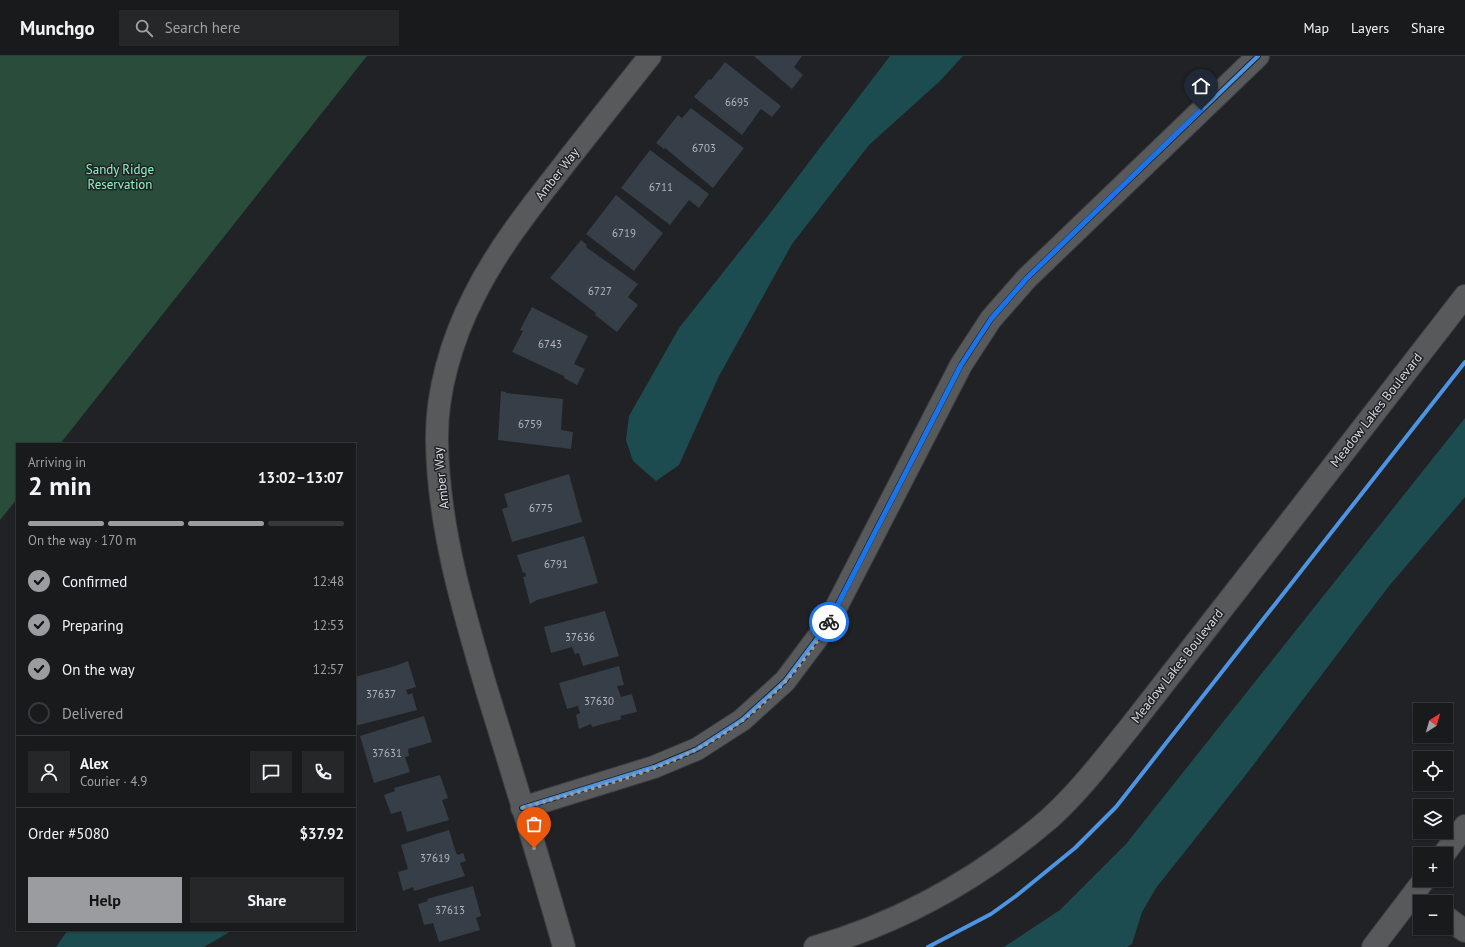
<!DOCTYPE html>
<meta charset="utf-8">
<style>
body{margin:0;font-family:"PT Sans",sans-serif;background:#252729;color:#f1f3f6;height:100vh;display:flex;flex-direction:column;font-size:15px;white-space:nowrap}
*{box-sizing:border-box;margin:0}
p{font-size:13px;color:#9fa1a3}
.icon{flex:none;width:22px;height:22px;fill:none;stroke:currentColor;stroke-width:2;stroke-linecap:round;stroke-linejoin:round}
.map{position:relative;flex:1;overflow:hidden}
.details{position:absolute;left:16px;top:387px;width:340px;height:488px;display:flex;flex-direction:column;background:#181a1c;border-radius:0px;box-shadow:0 1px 3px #0004,0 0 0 1px #36383b}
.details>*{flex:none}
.needle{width:26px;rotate:37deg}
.tools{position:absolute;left:1413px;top:647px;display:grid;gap:8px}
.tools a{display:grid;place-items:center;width:40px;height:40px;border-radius:0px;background:#181a1c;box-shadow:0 1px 3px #0004,0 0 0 1px #36383b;font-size:20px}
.pin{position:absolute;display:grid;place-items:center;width:34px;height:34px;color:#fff;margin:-41px -17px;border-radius:50% 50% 50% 0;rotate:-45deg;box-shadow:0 0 4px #0007}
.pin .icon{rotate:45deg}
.courier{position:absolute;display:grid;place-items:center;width:40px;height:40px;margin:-20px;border:3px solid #1a73e8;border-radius:50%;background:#fff;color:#222;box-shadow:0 1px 5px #0007}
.headline em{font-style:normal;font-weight:800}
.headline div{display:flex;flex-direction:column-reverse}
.headline{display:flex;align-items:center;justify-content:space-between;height:68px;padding:0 12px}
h1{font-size:26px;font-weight:800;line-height:30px}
.bar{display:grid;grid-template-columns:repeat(4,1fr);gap:6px 4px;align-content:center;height:48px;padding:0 12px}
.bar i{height:5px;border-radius:3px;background:#36383b}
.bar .current{background:#9a9c9f}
.bar p{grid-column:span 4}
.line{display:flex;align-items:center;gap:10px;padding:0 12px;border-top:1px solid #36383b}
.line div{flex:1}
.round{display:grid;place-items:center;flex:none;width:42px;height:42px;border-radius:0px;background:#252729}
ol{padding:0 12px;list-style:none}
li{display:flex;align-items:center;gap:12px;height:44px}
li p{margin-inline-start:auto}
li .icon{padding:4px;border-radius:50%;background:#9a9c9f;color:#111;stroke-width:4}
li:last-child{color:#9fa1a3}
li i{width:22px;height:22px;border:2px solid #36383b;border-radius:50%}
.action{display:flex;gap:8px;margin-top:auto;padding:8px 12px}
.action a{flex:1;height:46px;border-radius:0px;background:#9a9c9f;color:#111;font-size:16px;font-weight:800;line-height:46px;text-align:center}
.action a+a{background:#252729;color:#f1f3f6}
header{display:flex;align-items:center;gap:24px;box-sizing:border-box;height:56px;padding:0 20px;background:#181a1c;border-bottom:1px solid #36383b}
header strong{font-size:19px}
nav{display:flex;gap:22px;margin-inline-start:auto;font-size:14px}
.search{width:280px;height:36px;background:#252729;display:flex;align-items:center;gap:10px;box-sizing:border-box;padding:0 14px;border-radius:0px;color:#9fa1a3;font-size:15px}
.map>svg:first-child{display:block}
.green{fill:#294c3b}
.water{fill:#1d4c50}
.building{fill:#363e47}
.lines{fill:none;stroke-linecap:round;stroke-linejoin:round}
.minor-casing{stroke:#3c3d40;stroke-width:24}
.minor{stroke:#57595b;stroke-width:22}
.cycleway-casing{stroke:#1f2226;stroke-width:6}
.cycleway{stroke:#4d94e3;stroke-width:4}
.done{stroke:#9a9c9f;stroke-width:4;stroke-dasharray:0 7.2}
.route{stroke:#1a73e8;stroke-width:5}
.labels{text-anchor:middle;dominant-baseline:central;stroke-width:3;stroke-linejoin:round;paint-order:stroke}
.number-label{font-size:11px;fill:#b2b5ba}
.park-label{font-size:13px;fill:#90f4bf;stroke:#1f2226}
.street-label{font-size:13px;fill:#dbdde0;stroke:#1f2226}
</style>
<header>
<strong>Munchgo</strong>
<div class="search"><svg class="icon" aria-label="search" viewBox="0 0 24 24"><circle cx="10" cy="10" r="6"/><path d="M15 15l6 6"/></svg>Search here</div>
<nav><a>Map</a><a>Layers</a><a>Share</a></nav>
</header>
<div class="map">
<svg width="1465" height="891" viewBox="0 0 1465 891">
<rect width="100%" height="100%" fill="#202225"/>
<path class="green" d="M0,0H367L60,388H17V443L0,464Z"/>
<path class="water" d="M890,0H963L940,25L869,89L792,188L719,320L679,409L656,425L633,405L626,384L629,360L679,272L771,156Z
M1465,362V441L1389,530L1248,716L1156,832L1142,856L1132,888L1127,891H1004L1060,854L1126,788Z
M68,874H233L204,891H56Z"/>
<path class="building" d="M754,0H802L794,11L803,19L792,33Z
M725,6L781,50L772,61L761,53L742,79L694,41L709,23L711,24Z
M691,52L744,92L713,132L665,92L664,93L656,87L678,59L682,62Z
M650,94L709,138L699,152L689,144L670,169L621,132Z
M616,139L663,177L634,215L586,178Z
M581,184L587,189L586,191L638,228L628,241L638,249L617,276L595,259L596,257L550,222Z
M532,251L588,280L574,308L585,313L577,329L564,322V320L512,296L523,275L520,274Z
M501,335L506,336V337L563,343L561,374L573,376L571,393L498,384Z
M569,418L582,466L512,486L502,453L508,451L504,438Z
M584,480L598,527L537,544L530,548L523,521L526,520L525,516L523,517L517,499Z
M605,555L619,600L583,610L579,597L575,598L572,591L551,597L544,571Z
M408,605L416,631L406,634L408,639L412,637L417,654L355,670V621L395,610Z
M619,610L624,629L617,630L621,641L632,638L637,656L620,660L622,663L592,671L591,668L579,673L576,659L580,657L578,650L567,653L559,627Z
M424,660L432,686L408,693L409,700L405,701L410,716L374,727L360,680Z
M440,719L448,742L442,744L449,764L407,776L401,755L391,758L384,739L395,735L394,732Z
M449,774L456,797L458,799L463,797L466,805L460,807L465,820L414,835L413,831L403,835L398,816L408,813L401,789Z
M473,830L481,860L476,862L480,874L439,886L433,867L424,869L418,848L428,845L427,843Z"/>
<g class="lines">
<g class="minor-casing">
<path id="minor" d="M522,752L654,711L697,693L742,664L785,625L827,569L961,309L991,263L1027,222L1258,0
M1444,798L1465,770
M1446,861L1465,875
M564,891C540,806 514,722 488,638C464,557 438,471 437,385C436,336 452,283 474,240C496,196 526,157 556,119C587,79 619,39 650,0
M815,891C902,866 980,822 1049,763C1079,736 1104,703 1130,671C1167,624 1203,577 1240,530C1315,433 1390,336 1465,240
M1373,891L1424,824"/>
</g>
<use href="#minor" class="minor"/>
<g class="cycleway-casing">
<path id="cycleway" d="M522,752L654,711L697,693L742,664L785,625L827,569L961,309L991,263L1027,222L1258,0
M928,891L991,858L1016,840L1075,792L1116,751L1465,306"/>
</g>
<use href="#cycleway" class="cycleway"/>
</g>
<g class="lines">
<path class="done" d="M534,792L522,752C580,735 644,721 697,693C750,666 800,618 829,566"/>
<path class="route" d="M829,566L961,309L991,263L1027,222L1201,54"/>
</g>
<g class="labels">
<g class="number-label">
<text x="737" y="46">6695</text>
<text x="704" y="92">6703</text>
<text x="661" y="131">6711</text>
<text x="624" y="177">6719</text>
<text x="600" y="235">6727</text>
<text x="550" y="288">6743</text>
<text x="530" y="368">6759</text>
<text x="541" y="452">6775</text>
<text x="556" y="508">6791</text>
<text x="580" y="581">37636</text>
<text x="381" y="638">37637</text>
<text x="599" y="645">37630</text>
<text x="387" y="697">37631</text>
<text x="435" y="802">37619</text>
<text x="450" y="854">37613</text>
</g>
<g class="park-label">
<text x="120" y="113">Sandy Ridge<tspan x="120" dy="15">Reservation</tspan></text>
</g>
<g class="street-label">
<text transform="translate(557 118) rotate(-52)">Amber Way</text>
<text transform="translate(1376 354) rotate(-52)">Meadow Lakes Boulevard</text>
<text transform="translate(441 422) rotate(-96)">Amber Way</text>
<text transform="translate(1177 610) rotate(-52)">Meadow Lakes Boulevard</text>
</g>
</g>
</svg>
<div class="tools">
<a><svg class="needle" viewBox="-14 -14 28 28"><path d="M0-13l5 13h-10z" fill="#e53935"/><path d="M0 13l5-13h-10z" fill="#9fa1a3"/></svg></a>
<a><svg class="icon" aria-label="locate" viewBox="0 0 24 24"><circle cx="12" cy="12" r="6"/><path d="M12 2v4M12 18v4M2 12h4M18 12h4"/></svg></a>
<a><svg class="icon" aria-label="layers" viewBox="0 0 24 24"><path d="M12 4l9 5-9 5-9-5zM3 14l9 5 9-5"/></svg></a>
<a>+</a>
<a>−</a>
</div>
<div class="pin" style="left:534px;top:792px;background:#ea580c"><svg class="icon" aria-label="bag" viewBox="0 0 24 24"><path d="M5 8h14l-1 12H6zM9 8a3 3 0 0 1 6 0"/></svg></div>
<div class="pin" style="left:1201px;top:54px;background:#1f2937"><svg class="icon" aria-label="home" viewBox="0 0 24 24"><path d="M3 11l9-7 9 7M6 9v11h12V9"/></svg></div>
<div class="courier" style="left:829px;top:566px"><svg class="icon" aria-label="bike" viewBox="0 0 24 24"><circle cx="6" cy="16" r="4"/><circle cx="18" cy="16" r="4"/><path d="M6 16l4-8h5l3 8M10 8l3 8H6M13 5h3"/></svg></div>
<section class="details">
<div class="headline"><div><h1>2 min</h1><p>Arriving in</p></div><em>13:02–13:07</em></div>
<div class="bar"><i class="current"></i><i class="current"></i><i class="current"></i><i></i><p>On the way · 170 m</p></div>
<ol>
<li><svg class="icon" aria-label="check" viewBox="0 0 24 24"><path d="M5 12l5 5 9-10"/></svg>Confirmed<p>12:48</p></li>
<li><svg class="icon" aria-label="check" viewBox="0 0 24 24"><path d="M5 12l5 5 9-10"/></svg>Preparing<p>12:53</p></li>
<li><svg class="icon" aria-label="check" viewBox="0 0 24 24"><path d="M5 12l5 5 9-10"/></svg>On the way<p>12:57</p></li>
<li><i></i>Delivered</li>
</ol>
<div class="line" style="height:72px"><a class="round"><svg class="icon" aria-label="person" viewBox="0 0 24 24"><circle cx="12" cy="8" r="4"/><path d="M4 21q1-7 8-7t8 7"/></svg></a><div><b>Alex</b><p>Courier · 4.9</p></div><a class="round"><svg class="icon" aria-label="chat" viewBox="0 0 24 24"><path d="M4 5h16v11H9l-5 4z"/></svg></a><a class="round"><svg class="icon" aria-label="phone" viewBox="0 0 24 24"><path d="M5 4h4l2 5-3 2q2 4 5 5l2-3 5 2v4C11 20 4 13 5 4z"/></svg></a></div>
<div class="line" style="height:52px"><div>Order #5080</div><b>$37.92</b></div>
<div class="action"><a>Help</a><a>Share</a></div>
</section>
</div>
